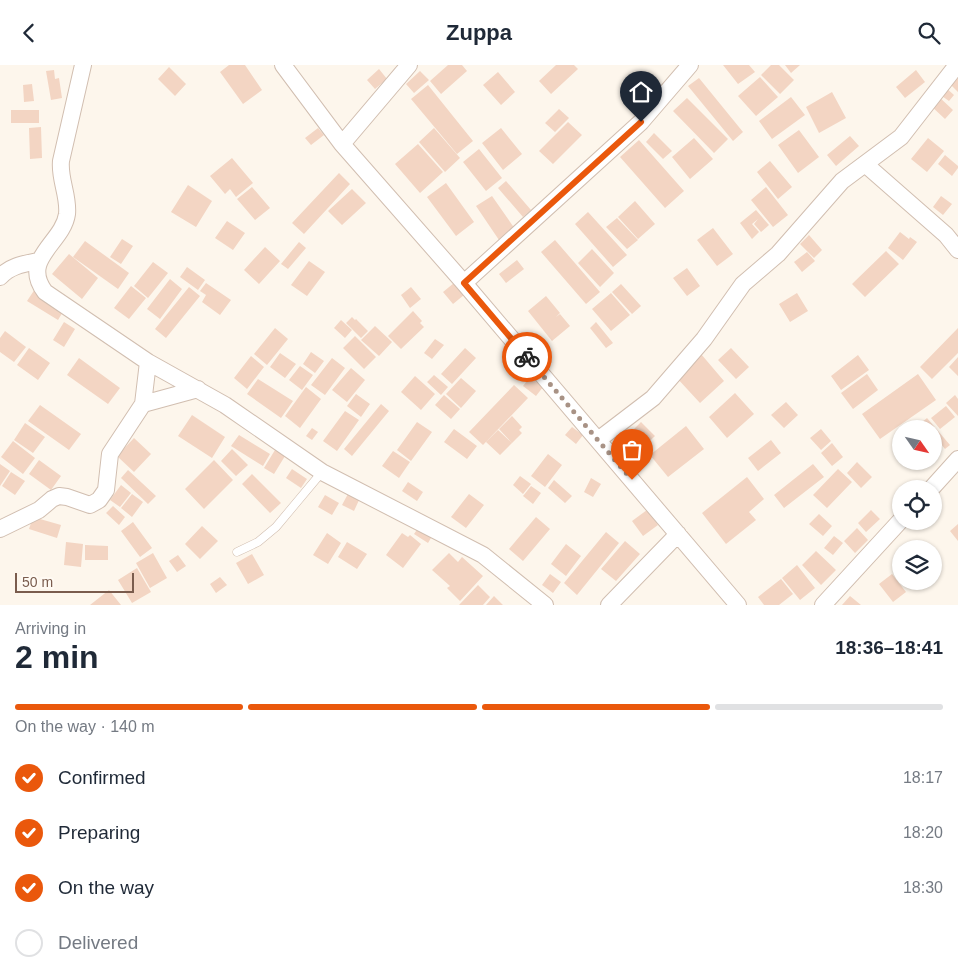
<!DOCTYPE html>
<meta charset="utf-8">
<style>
body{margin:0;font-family:Helvetica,sans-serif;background:#f2f2f3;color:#1f2937;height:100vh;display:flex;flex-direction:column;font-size:19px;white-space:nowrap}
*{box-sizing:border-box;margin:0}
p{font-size:16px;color:#747a83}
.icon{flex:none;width:28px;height:28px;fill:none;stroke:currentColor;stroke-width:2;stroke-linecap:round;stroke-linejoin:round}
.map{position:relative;height:540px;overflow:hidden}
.panel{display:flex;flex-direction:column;background:#fff;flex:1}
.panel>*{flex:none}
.needle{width:32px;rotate:124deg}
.tools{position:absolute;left:892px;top:355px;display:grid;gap:10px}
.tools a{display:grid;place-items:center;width:50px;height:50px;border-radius:50%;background:#fff;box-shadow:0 1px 4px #0004;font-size:25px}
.scale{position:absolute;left:15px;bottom:12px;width:119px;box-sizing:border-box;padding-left:5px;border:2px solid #7a5c4d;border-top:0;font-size:14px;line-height:18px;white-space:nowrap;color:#7a5c4d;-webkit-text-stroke:4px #fffaf3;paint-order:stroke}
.pin{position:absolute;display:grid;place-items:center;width:42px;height:42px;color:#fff;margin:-51px -21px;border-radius:50% 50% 50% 0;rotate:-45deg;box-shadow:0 0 5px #0007}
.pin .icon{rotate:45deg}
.courier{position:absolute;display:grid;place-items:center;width:50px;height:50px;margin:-25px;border:4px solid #ea580c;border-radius:50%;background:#fff;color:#222;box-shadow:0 1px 6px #0007}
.headline em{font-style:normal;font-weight:700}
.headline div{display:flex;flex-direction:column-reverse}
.headline{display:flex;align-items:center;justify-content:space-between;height:85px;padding:0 15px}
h1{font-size:32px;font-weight:700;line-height:38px}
.bar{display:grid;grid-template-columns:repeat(4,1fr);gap:8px 5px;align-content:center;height:60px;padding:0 15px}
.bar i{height:6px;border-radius:4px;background:#e0e1e3}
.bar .active{background:#ea580c}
.bar p{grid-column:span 4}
ol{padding:0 15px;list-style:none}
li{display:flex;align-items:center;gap:15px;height:55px}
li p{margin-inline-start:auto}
li .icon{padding:5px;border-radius:50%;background:#ea580c;color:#fff;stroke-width:4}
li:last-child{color:#747a83}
li i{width:28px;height:28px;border:2px solid #e0e1e3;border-radius:50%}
header{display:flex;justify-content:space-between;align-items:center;height:65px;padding:0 15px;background:#fff;font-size:22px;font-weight:700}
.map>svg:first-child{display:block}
.building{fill:#f3d5c3}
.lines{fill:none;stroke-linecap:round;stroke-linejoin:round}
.lane-casing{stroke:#d1beb0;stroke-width:9}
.street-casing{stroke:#d1beb0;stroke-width:18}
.lane{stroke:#fff;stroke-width:8}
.street{stroke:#fff;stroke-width:16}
.done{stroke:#a89285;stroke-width:5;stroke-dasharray:0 9}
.route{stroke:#ea580c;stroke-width:6}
</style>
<header><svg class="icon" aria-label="back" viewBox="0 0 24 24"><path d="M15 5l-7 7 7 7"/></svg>Zuppa<svg class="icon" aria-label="search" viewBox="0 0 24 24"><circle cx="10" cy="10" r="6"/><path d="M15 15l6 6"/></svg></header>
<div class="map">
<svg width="958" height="540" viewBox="0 0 958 540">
<rect width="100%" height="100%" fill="#fdf6ec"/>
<path class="building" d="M229,0H245L262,25L243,39L220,7Z
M448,0H462L467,6L441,29L430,16Z
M556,0H574L578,4L551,29L539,16Z
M723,0H749L755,7L738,19Z
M771,0H779L794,15L780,29L761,10Z
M785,0H800L791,8Z
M169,2L186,19L175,31L158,14Z
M379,4L387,14L375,24L367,15Z
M54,5L55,14L59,13L62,33L51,35L46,6Z
M916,5L925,17L905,33L896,22Z
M420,6L429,15L414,28L406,19Z
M498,7L515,27L501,40L483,20Z
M760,12L778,32L756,51L738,31Z
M699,13L743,67L733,76L688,21Z
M958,13V27L951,20Z
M32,19L34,36L24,37L23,20Z
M428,20L473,76L457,89L411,34Z
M945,22L954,30L949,36L939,29Z
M832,27L846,53L819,68L806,42Z
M938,31L953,45L945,54L930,40Z
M791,32L805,50L772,74L759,56Z
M687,33L728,74L714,88L673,46Z
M559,44L569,53L555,67L545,58Z
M11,45H39V58H11Z
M568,57L582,70L553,99L539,86Z
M41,62L42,93L30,94L29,63Z
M318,63L324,70L311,80L305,73Z
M434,63L460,93L445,107L419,77Z
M501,63L522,89L503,105L482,78Z
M799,65L819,92L798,108L778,80Z
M654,68L672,86L663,94L646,77Z
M850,71L859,81L836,101L827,90Z
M694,73L713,94L690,114L672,92Z
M928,73L944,86L927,107L911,94Z
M639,75L684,126L665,143L620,92Z
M418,79L443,107L420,128L395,99Z
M479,84L502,113L486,126L463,97Z
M945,90L958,101V103L952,111L938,99Z
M232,93L253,118L236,132L230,124L225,129L210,111Z
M770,96L792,122L778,134L757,107Z
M339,108L350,119L304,169L292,158Z
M506,116L531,145L523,152L498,123Z
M446,118L474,157L456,171L427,132Z
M188,120L212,136L196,162L171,147Z
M252,122L270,143L255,155L237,134Z
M766,122L788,150L773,162L751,135Z
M352,124L366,138L342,160L328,146Z
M492,131L515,164L499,175L476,141Z
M941,131L952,139L943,150L933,142Z
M635,136L655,159L638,174L618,152Z
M756,145L769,160L761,167L754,159L758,154L752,159L759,167L752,174L740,158Z
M588,147L627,190L613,202L575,159Z
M617,153L638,175L627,184L606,162Z
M227,156L245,168L233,185L215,173Z
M713,163L733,189L717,201L697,175Z
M900,167L909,174L910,172L917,177L903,195L888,183Z
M809,170L822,185L814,193L800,179Z
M122,174L133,181L121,199L110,192Z
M555,175L600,227L586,239L541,187Z
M85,176L129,208L118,224L73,192Z
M299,177L306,183L288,204L281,199Z
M265,182L280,196L259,219L244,205Z
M592,184L614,208L600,222L578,198Z
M886,186L899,199L865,232L852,219Z
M807,187L815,196L802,207L794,197Z
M69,189L98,213L82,234L52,209Z
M517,195L524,204L506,218L499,209Z
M309,196L325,207L307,231L291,220Z
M153,197L168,208L148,233L134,221Z
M187,202L205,215L198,225L180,212Z
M687,203L700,221L687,231L673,213Z
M170,214L182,224L160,254L147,244Z
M206,218L231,235L220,250L202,237L206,230L200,226Z
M454,218L464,230L453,239L443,227Z
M621,219L641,241L632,249L612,227Z
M131,221L146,233L129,254L114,243Z
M189,222L200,231L166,273L155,264Z
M411,222L421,234L410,243L401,230Z
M35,224L64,245L58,255L27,236Z
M611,228L630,250L611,266L592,244Z
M797,228L808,246L790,257L779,239Z
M546,231L560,248L556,252L560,249L570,261L552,276L528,246Z
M413,246L422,256L420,258L424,262L401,284L388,271Z
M352,252L355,255L356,254L368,266L361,273L346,258Z
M341,255L352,265L345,273L334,263Z
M64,257L75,264L64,282L53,275Z
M596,257L613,278L606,283L590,263Z
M375,261L392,277L379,291L361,275Z
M275,263L288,274L267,300L254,289Z
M958,263V288L932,314L920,302Z
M5,266L26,282L14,297L0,287V273Z
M355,271L376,292L364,304L343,283Z
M435,274L444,280L432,294L424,288Z
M29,283L50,298L38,315L17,300Z
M465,283L476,293L452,319L441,309Z
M731,283L749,302L736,314L718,295Z
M311,287L324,296L315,308L303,299Z
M280,288L296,299L285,313L270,302Z
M701,289L724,316L700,338L676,312Z
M858,290L869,305L841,325L831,311Z
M251,291L264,302L247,324L234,313Z
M958,292V311L949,302Z
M79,293L120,323L108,339L67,310Z
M332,293L345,303L325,330L311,320Z
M300,301L313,310L302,325L289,315Z
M351,303L365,315L347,337L332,325Z
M867,309L878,325L853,344L841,328Z
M918,309L936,335L880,374L862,349Z
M434,310L448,322L441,330L427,317Z
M415,311L435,329L421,345L401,327Z
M530,312L543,322L536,331L523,321Z
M461,313L476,326L461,343L446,329Z
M258,314L293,336L281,353L247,329Z
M514,320L528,333L483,380L469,367Z
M306,322L321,334L300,363L285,351Z
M735,328L754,349L727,373L709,352Z
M356,329L370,339L361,352L347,341Z
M444,330L460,344L451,354L435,340Z
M955,330L958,334V351L946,338Z
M786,337L798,350L784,363L771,350Z
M381,339L389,346L352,391L344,384Z
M40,340L81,369L69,385L28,356Z
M946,341L955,352L940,364L931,353Z
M345,346L359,355L337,386L323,376Z
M192,350L225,372L212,393L178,371Z
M512,351L522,362L519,365L522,368L512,378L499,364Z
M927,353L950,380L945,384L934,370V364H914Z
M417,357L432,367L411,396L397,385Z
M641,357L655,371L639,386L626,372Z
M25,358L45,372L33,388L14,375Z
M686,361L704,384L668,412L650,390Z
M572,362L583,370L576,379L565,370Z
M312,363L318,367L312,375L306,371Z
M454,364L477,381L467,394L444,377Z
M821,364L831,376L821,385L810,373Z
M498,365L512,378L500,390L486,377Z
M239,370L270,389L263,401L231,381Z
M134,373L151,389L134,407L117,391Z
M934,373L942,382L935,389L934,388Z
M771,375L781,388L758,406L748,393Z
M13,376L35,393L23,409L1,392Z
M832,378L843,392L832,401L821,388Z
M232,384L248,400L236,411L221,396Z
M275,385L285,391L274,409L264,403Z
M393,386L410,397L399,413L382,401Z
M548,389L562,400L545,422L531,411Z
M39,395L61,411L51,425L29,409Z
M214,395L233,415L204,444L185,424Z
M917,396H931L923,403Z
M857,397L872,412L861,423L847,408Z
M0,399L10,406L0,421Z
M813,399L824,412L784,443L774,430Z
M292,404L307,414L301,423L286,413Z
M838,404L852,417L827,443L813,430Z
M128,405L156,431L148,439L121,413Z
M11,407L25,416L15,430L2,421Z
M252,409L281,438L270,448L242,419Z
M520,411L531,419L523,429L513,420Z
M747,412L764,434L749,447L756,455L726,479L702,448Z
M591,413L601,419L593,432L584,427Z
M554,415L572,431L565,438L548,423Z
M408,417L423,427L417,436L402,426Z
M121,420L131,428L120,442L110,435Z
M531,421L541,428L533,439L523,431Z
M349,427L360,433L354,446L342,440Z
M132,429L143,437L132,452L121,443Z
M469,429L484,440L466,463L451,452Z
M325,430L339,438L332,450L318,442Z
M113,441L125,452L119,460L106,448Z
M647,445L658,460L643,471L632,456Z
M871,445L880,454L866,467L858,458Z
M819,449L832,461L823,471L809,459Z
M33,452L61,460L57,473L29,464Z
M536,452L550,464L523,496L509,484Z
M133,457L152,483L140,492L121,466Z
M421,459L434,468L428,478L414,469Z
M958,459V476L950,466Z
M202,461L218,476L200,494L185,479Z
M857,463L868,475L855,488L844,476Z
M606,467L619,478L577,530L564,518Z
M327,468L341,478L328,499L313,490Z
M402,468L408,472L410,470L421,479L403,503L386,490Z
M834,471L843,478L833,490L824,483Z
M918,475L925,484H908Z
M625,476L640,489L616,516L601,504Z
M66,477L83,479L81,502L64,500Z
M347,477L367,489L357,504L338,492Z
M566,479L581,491L566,511L551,499Z
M85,480L108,481V495H85Z
M816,486L836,505L821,520L802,500Z
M153,488L167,513L150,523L136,498Z
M449,488L458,497L462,492L483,511L460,536L447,523L450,521L432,505Z
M252,489L264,510L248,519L236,498Z
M178,490L186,501L177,507L169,496Z
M797,500L815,523L800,535L782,513Z
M137,503L151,527L132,538L118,515Z
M550,509L561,517L553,528L542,520Z
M892,509L906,527L893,537L879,519Z
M220,512L227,520L216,528L210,519Z
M781,514L793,529L779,540H764L758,532Z
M478,520L490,532L483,540H459Z
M109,525L121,540H90Z
M494,531L503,540H486Z
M850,531L861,540H842Z"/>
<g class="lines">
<g class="lane-casing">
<path id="lane" d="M237,487L258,477L276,462L322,407"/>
</g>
<g class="street-casing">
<path id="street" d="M83,0L61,96C59,114 69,131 67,149C63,178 20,194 45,227L148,297L225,340L322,407L483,490L545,540
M283,0L342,79L464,218L738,540
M342,79L409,0
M865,99L946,170L958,185
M0,212C10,201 23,199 38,196
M464,218L641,57L690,0
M143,339L148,297
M598,375L653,333L704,274L743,219L778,189L842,116L901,72L957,0
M931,424L958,394
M0,464L39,445L52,434L59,431L67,432L90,440L99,435L106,425L110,389L143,339L198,324
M609,540L678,469
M823,540L901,455"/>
</g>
<use href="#lane" class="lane"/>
<use href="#street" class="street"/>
</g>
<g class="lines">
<path class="done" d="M527,292L632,415"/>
<path class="route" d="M527,292L464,218L641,57"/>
</g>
</svg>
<div class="tools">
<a><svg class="needle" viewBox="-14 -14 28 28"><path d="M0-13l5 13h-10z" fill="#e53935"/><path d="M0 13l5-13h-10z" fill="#747a83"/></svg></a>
<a><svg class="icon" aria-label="locate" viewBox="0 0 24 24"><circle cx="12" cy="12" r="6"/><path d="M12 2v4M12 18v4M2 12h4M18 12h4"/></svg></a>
<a><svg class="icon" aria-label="layers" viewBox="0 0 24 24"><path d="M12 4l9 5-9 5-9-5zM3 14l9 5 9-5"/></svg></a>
</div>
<div class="scale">50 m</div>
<div class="pin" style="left:632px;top:415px;background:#ea580c"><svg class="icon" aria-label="bag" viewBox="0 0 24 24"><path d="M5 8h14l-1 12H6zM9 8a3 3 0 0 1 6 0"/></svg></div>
<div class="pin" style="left:641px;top:57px;background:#1f2937"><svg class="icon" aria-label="home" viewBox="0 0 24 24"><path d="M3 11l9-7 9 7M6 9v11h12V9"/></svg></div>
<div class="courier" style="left:527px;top:292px"><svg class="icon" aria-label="bike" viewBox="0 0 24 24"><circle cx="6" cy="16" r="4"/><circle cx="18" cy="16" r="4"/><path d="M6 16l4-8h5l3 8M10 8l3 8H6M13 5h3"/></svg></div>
</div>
<section class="panel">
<div class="headline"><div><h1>2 min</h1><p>Arriving in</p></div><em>18:36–18:41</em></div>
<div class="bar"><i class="active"></i><i class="active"></i><i class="active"></i><i></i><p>On the way · 140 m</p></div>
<ol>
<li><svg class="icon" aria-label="check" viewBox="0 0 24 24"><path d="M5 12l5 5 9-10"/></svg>Confirmed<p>18:17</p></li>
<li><svg class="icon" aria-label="check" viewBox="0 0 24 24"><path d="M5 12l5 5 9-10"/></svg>Preparing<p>18:20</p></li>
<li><svg class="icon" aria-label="check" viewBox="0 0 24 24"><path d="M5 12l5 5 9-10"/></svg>On the way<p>18:30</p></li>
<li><i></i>Delivered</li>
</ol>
</section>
